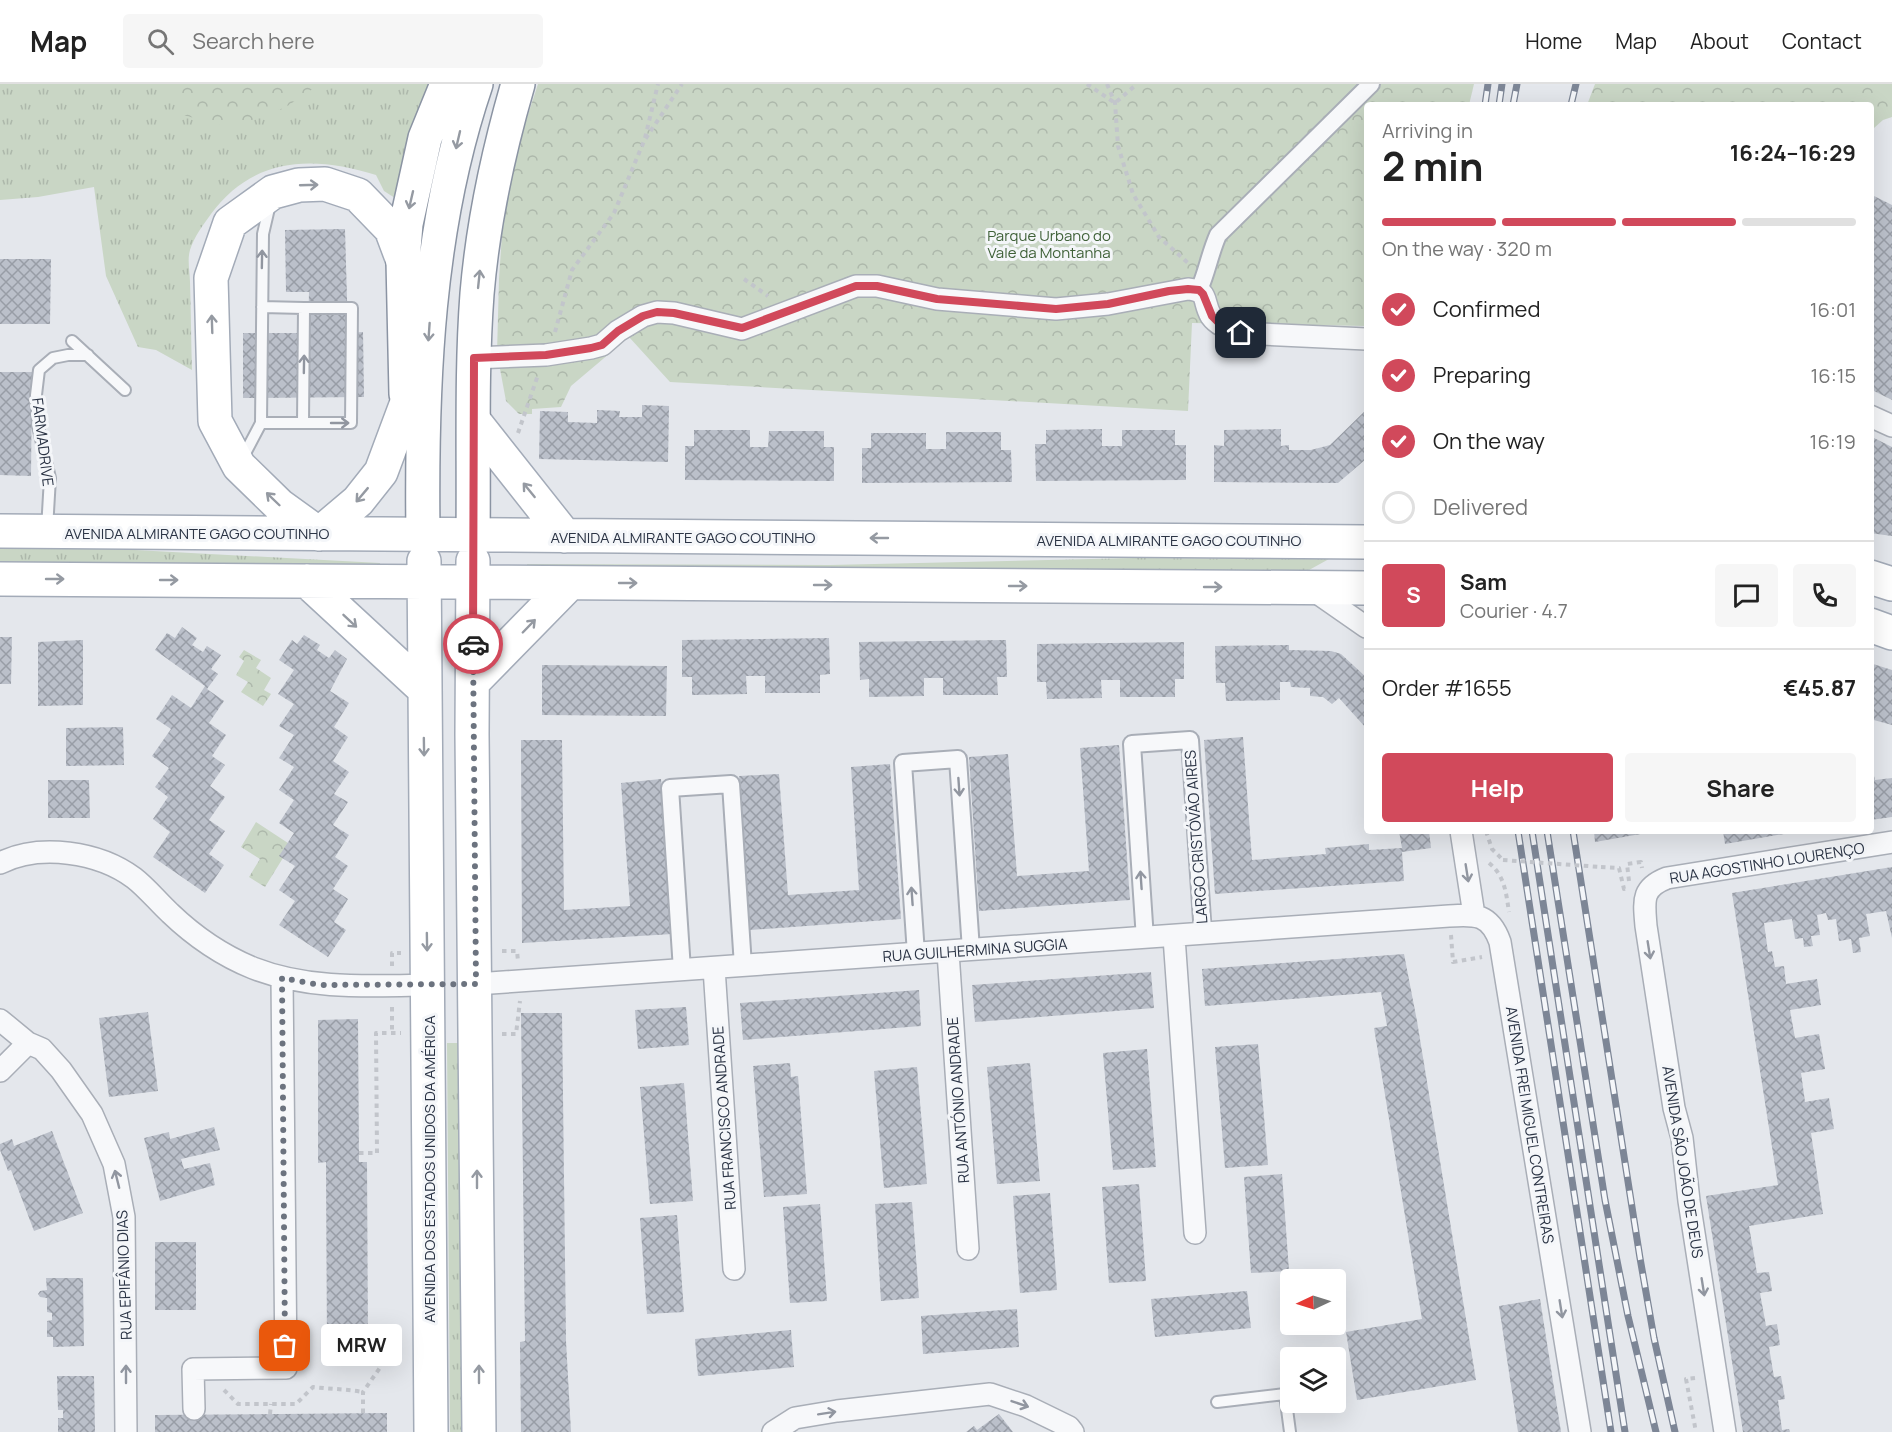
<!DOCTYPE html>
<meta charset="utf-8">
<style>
body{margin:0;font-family:Manrope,sans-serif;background:#f6f6f6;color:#222;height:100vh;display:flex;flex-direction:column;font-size:22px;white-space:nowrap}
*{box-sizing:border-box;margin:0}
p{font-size:20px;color:#767676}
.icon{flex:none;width:33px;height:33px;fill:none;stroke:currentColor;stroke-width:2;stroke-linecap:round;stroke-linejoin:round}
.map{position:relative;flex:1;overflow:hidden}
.sheet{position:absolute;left:1364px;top:18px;width:510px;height:732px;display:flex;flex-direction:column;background:#fff;border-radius:6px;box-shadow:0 6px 24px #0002}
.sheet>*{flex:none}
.needle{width:39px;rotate:266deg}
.tools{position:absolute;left:1280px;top:1185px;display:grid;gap:12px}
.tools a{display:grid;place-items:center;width:66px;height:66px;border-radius:6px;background:#fff;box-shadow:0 6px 24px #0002;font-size:30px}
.pin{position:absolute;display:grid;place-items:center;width:51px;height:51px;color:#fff;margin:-26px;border-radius:12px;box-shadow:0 3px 9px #0006}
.courier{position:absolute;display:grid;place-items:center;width:60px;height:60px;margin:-30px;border:4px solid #d1495b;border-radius:50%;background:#fff;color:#222;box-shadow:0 2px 8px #0007}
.bubble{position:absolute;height:42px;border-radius:6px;background:#fff;box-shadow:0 6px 24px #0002;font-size:20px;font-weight:700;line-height:42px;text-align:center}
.head em{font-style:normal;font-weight:700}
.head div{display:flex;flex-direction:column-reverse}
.head{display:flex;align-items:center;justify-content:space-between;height:102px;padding:0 18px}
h1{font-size:39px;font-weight:700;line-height:45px}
.bar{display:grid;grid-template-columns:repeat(4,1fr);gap:9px 6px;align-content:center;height:72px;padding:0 18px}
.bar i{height:8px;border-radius:4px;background:#e0e0e0}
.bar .current{background:#d1495b}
.bar p{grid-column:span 4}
.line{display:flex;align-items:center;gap:15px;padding:0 18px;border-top:2px solid #e0e0e0}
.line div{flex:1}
.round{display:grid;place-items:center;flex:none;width:63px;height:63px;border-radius:6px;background:#f6f6f6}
ol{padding:0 18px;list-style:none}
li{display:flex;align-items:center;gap:18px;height:66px}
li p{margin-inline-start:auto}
li .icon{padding:6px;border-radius:50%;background:#d1495b;color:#fff;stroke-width:4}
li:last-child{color:#767676}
li i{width:33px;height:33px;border:3px solid #e0e0e0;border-radius:50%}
.action{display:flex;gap:12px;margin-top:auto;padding:12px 18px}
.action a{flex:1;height:69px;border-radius:6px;background:#d1495b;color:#fff;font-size:24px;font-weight:700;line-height:69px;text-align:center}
.action a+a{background:#f6f6f6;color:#222}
header{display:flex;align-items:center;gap:36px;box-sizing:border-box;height:84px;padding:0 30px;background:#fff;border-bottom:2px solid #e0e0e0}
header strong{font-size:28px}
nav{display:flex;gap:33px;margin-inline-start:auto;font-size:21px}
.search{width:420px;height:54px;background:#f6f6f6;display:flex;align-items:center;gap:15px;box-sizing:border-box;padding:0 21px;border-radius:6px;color:#767676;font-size:22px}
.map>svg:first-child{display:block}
.grass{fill:url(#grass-tufts)}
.park{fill:url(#park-crowns)}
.building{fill:url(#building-cross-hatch)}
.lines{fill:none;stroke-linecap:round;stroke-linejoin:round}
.service-casing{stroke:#a9aeb7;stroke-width:14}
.pedestrian-casing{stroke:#a9aeb7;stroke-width:20}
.minor-casing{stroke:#a9aeb7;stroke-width:24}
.primary-casing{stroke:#a3abb8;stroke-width:36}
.trunk-casing{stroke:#8b94a3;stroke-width:36}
.path{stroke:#c2c5cb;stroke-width:4;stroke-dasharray:4.5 4.5;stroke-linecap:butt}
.service{stroke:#f7f8fa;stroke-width:10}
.pedestrian{stroke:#f7f8fa;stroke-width:16}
.minor{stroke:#f7f8fa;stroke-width:21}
.primary{stroke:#fff;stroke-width:33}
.trunk{stroke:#fff;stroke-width:33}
.rail-casing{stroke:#7d8696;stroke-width:7}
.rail{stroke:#f4f6f9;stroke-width:4.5;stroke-dasharray:14;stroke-linecap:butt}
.path-bridge{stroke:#c2c5cb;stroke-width:4;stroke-dasharray:4.5 4.5;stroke-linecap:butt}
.oneway{stroke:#959aa2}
.oneway2{stroke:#9196a0}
.done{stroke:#6c737f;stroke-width:6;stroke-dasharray:0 10.8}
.route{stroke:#d1495b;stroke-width:8}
.labels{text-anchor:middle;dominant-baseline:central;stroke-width:6;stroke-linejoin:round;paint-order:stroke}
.park-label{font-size:15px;fill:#3f6138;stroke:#f4f6f9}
.street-label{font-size:15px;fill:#2b3445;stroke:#f4f6f9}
</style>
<header>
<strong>Map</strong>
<div class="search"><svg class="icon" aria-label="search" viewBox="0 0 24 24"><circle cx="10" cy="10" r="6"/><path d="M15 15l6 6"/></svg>Search here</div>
<nav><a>Home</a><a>Map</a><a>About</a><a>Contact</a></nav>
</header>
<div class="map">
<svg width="1892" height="1348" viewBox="0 0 1892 1348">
<defs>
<pattern id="grass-tufts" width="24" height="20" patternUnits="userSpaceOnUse" patternTransform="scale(1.5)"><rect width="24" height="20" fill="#c9d6c5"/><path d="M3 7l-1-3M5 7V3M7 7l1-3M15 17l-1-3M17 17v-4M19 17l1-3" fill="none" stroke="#adb8ab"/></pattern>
<pattern id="park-crowns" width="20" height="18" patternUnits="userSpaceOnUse" patternTransform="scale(1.5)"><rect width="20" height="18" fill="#c9d6c5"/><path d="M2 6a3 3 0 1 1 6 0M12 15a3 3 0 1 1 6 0" fill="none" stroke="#adb8ab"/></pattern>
<pattern id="building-cross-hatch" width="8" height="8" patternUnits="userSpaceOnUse" patternTransform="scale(1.5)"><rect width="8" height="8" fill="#bbc0ca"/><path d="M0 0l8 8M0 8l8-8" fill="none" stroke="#989da6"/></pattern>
</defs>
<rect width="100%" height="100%" fill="#e4e7ec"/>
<path class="grass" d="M0,0H429L417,33L395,114L384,107L376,91C312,71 253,73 211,130C203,141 194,153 190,166C187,176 190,189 190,198C191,228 191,257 192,286L156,266L138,263L106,192L94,103L38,113L0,116Z
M0,463L98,464L380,479V485L0,480Z
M1134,474L1329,475L1300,491L527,486V480L830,481Z
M447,959H461L464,1348H450Z"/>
<path class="park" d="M174,0H320L286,23L231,44L183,31Z
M538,0H1474L1469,21H1366V242L1192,239L1188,327L670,298L629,253L571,302L561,323L532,325V330H519L506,317L497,269L499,195L502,150L510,102L523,46Z
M1595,0H1892V33L1883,36L1874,44L1871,42L1870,21H1587Z
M244,566L261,576L256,584L271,594L264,606L271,610L263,622L241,608L248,598L236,591L244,577L239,573Z
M256,738L291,761L265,803L249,793L260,775L241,763Z"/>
<path class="building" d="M1870,110L1892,121V316L1870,305Z
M345,145L348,249L363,248L364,313L243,314V249H308L309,208H286L285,146Z
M0,175H51L50,240H0Z
M0,288H32L31,392L0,391Z
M642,321L669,322L668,378L539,375L540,327L568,328V338L597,339V326L620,327L619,333H642Z
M1366,326V375L1338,399L1214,398V361L1224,362V346L1281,345V362L1289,361V366H1311L1330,361Z
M1102,345V362H1122V346H1175V361H1186V396L1036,397L1035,360H1046V346Z
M694,346H750V363H768L769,347H824V363H834V397L685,396V362H694Z
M946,348H1001V366H1011L1012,398L862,399V364H871V349H926V365H946Z
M1870,352L1892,363V452L1870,449Z
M182,543L197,554L192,561L203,568L207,562L221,571L211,585L218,590L207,605L224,617L209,639L226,651L212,672L225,681L210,702L225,713L209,736L225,747L209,770L224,781L205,809L153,773L170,748L153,735L168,713L155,703L169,684L152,672L171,645L156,635L172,611L191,624L205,602L155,566L167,549L175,554Z
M304,551L320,561L317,566L329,574L335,566L347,575L330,607L349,619L334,643L348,653L333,677L349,688L334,710L348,718L333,741L349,751L335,773L348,782L333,805L348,815L334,838L346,846L328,873L279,841L295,817L279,806L295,782L279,772L294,749L279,739L294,716L279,706L294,683L279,674L294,651L279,642L294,620L278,610L294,586L279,576L292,556L297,560Z
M0,553H12L11,600H0Z
M829,554L830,590L820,591V609H765V592H746L747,610L692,611V593H682V556Z
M83,556V621L38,622V558Z
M1006,556L1007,593H997L998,611H943V594H924V612L869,613V595L860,596L859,558Z
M1184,558V595H1175V613H1120V596H1101L1102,614L1047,615L1046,598H1037V560Z
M1289,561V566L1331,567L1341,570L1366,593V644L1339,614L1332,620L1323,613L1310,612V604L1291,603L1290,598H1280V616L1226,617L1225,599H1216L1215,562Z
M1870,579L1892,586V641L1870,635Z
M542,581L667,582L666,632L542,631Z
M123,643L124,681L66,682V644Z
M1243,653L1252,776L1326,770L1325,764L1369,760V766L1402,764L1399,747H1429L1431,764L1402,768L1404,797L1215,810L1204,656Z
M521,656H562L564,826L630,822L621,699L661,695L673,850L522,859Z
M1119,661L1130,816L979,827L969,673L1008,670L1017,792L1089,787L1080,664Z
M1870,676L1875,696L1892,694V733L1870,736Z
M890,680L901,835L750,846L739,692L779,690L788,811L859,806L851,683Z
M48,696H89L90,734H48Z
M1594,747H1652V748L1595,758Z
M1723,747H1795V748L1725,760Z
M1892,783V854L1886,827L1866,830L1870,852L1859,854L1861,868L1853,869L1851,855L1839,857L1836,835L1828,836L1826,829L1817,831L1820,851L1811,852L1813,862L1804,863L1803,854L1795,855L1792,835L1764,839L1768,868L1772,867L1775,883L1784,882L1786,900L1817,895L1821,921L1790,926L1795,954L1819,950L1825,985L1801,989L1803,1003L1805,1018L1829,1014L1834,1045L1811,1049L1823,1130L1749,1142L1757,1189L1769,1188L1772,1207L1760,1209L1766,1242L1777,1240L1780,1261L1769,1263L1774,1293L1781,1292L1785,1315L1778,1316L1782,1346L1789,1345L1790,1348H1743L1706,1112L1778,1101L1732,809Z
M1404,870L1417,937L1476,1296L1357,1316L1346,1248L1422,1235L1374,944L1387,942L1381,908L1205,922L1202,885Z
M1151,888L1154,924L975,938L972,901Z
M919,906L921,942L743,956L740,919Z
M686,923L689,961L638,965L635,926Z
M148,928L158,1007L109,1013L99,934Z
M521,929H562L566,1257L571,1348H521L520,1258L525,1257Z
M358,935L359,1078H367L368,1266H327L326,1078L318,1079V936Z
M1258,960L1268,1081L1225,1084L1215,963Z
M1147,965L1156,1083L1113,1086L1103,969Z
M790,979L791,993L798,992L807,1110L764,1113L753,982Z
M1030,979L1040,1097L997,1100L987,983Z
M917,983L927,1100L884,1104L874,987Z
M684,999L693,1117L650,1120L640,1003Z
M214,1043L220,1066L181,1075L184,1085L210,1079L215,1101L160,1117L144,1054L169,1048L170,1055Z
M52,1047L83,1129L34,1147L11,1086L8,1087L0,1066V1060L12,1055L14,1062Z
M1282,1090L1289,1187L1251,1189L1244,1093Z
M1139,1100L1146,1197L1109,1199L1102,1103Z
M1050,1109L1057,1206L1020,1209L1013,1112Z
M912,1118L919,1214L881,1217L875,1120Z
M820,1120L827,1217L790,1219L783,1123Z
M677,1131L684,1228L647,1230L640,1134Z
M155,1158H196V1226H155Z
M46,1194H83L84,1262L53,1263V1253H47V1237L52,1236V1229L47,1228V1214L40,1213L38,1210L40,1207L47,1206Z
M1247,1207L1251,1244L1155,1253L1151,1215Z
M1540,1215L1561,1348H1518L1499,1222Z
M1017,1225L1019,1263L923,1270L921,1232Z
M791,1246L794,1283L698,1292L695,1255Z
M57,1292H94L95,1348H58V1334H63V1326H58Z
M387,1329V1348H155V1331Z
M999,1330L1013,1348H966L974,1342L977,1346Z"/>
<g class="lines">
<g class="service-casing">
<path id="service" d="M262,223L304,224L303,339
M72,257L125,306
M261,339H351L352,224H304
M242,375L261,339L263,150L270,120
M47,445L50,394L38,342L36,311L39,286L53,274L68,271H88
M1217,1318L1285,1310L1290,1348"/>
</g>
<g class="pedestrian-casing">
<path id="pedestrian" d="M1199,206C1207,188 1210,169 1218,151L1371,0
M1145,855L1132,660L1190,656L1203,851
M916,870L903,679L958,675L971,866
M682,886L670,704L731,700L743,882"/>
</g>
<g class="minor-casing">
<path id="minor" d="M474,274L546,271L591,264L602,261L618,247L643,232L657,228L674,229L742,245L856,202H877L937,215L1056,225L1108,220L1188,205C1210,207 1202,217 1211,232C1218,242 1230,245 1241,249L1366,255
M1870,332L1892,342
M1310,504L1366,543
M1461,747L1474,831
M0,779C40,759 99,768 134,794C147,804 158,818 170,829C195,853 221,871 253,884C309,906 369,902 428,901
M1174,853L1195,1149
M948,868L968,1165
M714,884L734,1185
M476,900L1449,832C1476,830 1490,830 1500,858L1580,1348
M0,936L28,959L42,965L61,986L92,1030L114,1080L124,1133L126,1348
M0,987L28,959
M194,1325L193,1285L286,1284L282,894
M773,1348L795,1334L837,1327L990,1310L1026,1322L1069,1343L1073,1348
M1725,1348L1689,1117L1682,1054L1674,1024L1646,842C1644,817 1641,804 1667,794L1892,758"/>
</g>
<g class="primary-casing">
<path id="primary" d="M474,337L565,452
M0,447L1366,458
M319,450L279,421L239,382L215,337L211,194L230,139L273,108L299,101L325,100L358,111L391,145L403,177
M319,450L358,417L381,388L406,321
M424,477L431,1348
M473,477L472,650L479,1348
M1870,493L1892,500
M0,495L1366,504
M307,497L424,605
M1870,541L1892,549
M473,598L570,499"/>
</g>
<g class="trunk-casing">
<path id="trunk" d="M406,310L403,177L406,140L425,54L447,0
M423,451C421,300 427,144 476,0
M473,452C474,371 471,290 477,210C483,138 498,69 518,0"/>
</g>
<path class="path" d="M1087,0L1115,19L1137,0
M1107,0L1115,19L1118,62L1133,110L1159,153L1188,179
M645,54L658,0
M744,195L768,212
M555,248L572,186L614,129L644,57L682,0
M518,349L538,291
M1486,747L1492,765L1503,776
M1489,779C1505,792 1506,809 1509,828
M1601,783L1619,784L1624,805L1626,804
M1629,797L1627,780L1641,778L1642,784
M1451,851L1453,878L1482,873
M502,867H517L518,877
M392,882V869H401
M392,923V949
M502,950H516L520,917
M359,1069H377L376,949H401
M1695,1294L1686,1295L1696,1348
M224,1306L238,1320H296L313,1303C330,1305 346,1305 363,1308
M363,1329V1308L393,1265
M270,1330L271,1320"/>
<use href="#service" class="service"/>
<use href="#pedestrian" class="pedestrian"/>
<use href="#minor" class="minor"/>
<use href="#primary" class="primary"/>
<use href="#trunk" class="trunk"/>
<g class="rail-casing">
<path id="rail" d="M1485,21L1488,0
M1499,21L1502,0
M1513,21L1517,0
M1571,21L1576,0
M1518,747L1611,1348
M1532,747L1625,1348
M1547,747L1605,1116L1628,1232L1656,1348
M1573,747L1640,1174L1654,1254L1675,1348"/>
</g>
<use href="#rail" class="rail"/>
<path class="path-bridge" d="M1503,776L1601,783"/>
</g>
<defs><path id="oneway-shaft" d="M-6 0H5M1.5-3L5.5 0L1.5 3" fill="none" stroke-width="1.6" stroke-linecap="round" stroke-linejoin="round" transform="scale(1.5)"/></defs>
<g class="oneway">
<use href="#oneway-shaft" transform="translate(458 56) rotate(103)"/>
<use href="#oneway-shaft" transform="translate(309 101) rotate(-2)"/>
<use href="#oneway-shaft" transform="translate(411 116) rotate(103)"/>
<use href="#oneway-shaft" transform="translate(479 195) rotate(-84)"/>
<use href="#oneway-shaft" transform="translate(212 240) rotate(-92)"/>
<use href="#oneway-shaft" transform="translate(429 248) rotate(94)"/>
<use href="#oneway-shaft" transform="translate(529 406) rotate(-129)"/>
<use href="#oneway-shaft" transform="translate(362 411) rotate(130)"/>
<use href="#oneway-shaft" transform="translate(273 415) rotate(-136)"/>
<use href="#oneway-shaft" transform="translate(879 454) rotate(-180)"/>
<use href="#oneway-shaft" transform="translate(55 495)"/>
<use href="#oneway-shaft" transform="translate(169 496)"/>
<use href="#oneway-shaft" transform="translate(628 499)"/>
<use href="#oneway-shaft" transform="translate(823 501)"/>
<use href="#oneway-shaft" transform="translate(1018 502)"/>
<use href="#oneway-shaft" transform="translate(1213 503)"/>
<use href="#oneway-shaft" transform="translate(350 537) rotate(43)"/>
<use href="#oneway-shaft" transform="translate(529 542) rotate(-46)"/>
<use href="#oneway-shaft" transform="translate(424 663) rotate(89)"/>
<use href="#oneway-shaft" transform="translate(427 858) rotate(89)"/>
<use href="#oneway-shaft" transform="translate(477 1095) rotate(-90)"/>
<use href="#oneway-shaft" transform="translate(479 1290) rotate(-90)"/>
</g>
<g class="oneway2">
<use href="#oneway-shaft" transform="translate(262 175) rotate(-89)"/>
<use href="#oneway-shaft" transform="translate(304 280) rotate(-89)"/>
<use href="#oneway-shaft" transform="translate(340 339)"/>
<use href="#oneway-shaft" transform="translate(959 703) rotate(86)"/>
<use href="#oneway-shaft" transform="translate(1467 789) rotate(81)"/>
<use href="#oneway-shaft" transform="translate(1141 796) rotate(-94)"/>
<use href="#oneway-shaft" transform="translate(912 812) rotate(-94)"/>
<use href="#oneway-shaft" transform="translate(1649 866) rotate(81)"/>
<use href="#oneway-shaft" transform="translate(117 1095) rotate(-104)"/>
<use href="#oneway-shaft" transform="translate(1703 1203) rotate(81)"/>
<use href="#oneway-shaft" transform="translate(1561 1225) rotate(81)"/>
<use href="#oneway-shaft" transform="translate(126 1290) rotate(-90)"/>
<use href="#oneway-shaft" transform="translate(1020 1320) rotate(19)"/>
<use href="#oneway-shaft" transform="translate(827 1329) rotate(-9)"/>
</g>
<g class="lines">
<path class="done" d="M285,1262L282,894L319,901L476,900L473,560"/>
<path class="route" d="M473,560L474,274L546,271L591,264L602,261L618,247L643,232L657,228L674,229L742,244L856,202H877L937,215L1056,225L1108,220L1169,207L1188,205L1199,206L1203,210L1212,232L1222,242L1241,249"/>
</g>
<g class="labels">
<g class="park-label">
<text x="1049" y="151">Parque Urbano do<tspan x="1049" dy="17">Vale da Montanha</tspan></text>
</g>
<g class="street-label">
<text transform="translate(43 358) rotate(83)">FARMADRIVE</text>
<text x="197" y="449">AVENIDA ALMIRANTE GAGO COUTINHO</text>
<text x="683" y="453">AVENIDA ALMIRANTE GAGO COUTINHO</text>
<text x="1169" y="456">AVENIDA ALMIRANTE GAGO COUTINHO</text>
<text transform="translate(1196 753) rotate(-94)">LARGO CRISTÓVÃO AIRES</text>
<text transform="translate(1767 779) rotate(-9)">RUA AGOSTINHO LOURENÇO</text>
<text transform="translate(975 866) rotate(-4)">RUA GUILHERMINA SUGGIA</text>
<text transform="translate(958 1016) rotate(-94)">RUA ANTÓNIO ANDRADE</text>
<text transform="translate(724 1034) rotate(-94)">RUA FRANCISCO ANDRADE</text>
<text transform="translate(1530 1041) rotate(81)">AVENIDA FREI MIGUEL CONTREIRAS</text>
<text transform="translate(1683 1078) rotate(81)">AVENIDA SÃO JOÃO DE DEUS</text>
<text transform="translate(429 1085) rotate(-90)">AVENIDA DOS ESTADOS UNIDOS DA AMÉRICA</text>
<text transform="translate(124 1191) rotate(-92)">RUA EPIFÂNIO DIAS</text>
</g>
</g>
</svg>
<div class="tools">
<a><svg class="needle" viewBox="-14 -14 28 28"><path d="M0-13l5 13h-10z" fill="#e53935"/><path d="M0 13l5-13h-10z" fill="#767676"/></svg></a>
<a><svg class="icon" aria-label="layers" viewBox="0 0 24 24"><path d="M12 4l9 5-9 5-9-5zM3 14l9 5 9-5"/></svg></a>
</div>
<div class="pin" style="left:285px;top:1262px;background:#ea580c"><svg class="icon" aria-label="bag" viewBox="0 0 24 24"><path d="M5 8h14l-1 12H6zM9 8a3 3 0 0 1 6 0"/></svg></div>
<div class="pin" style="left:1241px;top:249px;background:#1f2937"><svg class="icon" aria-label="home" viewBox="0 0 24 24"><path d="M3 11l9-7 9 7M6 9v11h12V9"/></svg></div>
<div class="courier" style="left:473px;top:560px"><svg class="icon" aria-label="car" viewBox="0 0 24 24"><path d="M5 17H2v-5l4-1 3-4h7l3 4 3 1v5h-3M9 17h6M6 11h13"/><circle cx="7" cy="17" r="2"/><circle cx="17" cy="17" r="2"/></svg></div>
<div class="bubble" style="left:321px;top:1240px;width:81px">MRW</div>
<section class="sheet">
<div class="head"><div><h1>2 min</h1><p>Arriving in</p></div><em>16:24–16:29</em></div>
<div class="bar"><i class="current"></i><i class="current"></i><i class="current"></i><i></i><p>On the way · 320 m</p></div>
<ol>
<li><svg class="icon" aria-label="check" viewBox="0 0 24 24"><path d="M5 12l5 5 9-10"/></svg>Confirmed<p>16:01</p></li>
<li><svg class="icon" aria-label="check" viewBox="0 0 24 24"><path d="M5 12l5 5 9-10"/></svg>Preparing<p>16:15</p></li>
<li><svg class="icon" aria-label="check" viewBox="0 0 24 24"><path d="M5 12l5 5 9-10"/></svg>On the way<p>16:19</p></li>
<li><i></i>Delivered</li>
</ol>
<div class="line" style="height:108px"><b class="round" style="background:#d1495b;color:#fff">S</b><div><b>Sam</b><p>Courier · 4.7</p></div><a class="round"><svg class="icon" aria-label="chat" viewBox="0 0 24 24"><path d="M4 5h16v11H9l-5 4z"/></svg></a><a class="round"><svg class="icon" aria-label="phone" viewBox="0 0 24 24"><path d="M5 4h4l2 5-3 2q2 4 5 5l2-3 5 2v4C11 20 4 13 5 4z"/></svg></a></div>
<div class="line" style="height:78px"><div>Order #1655</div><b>€45.87</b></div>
<div class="action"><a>Help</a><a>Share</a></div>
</section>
</div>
